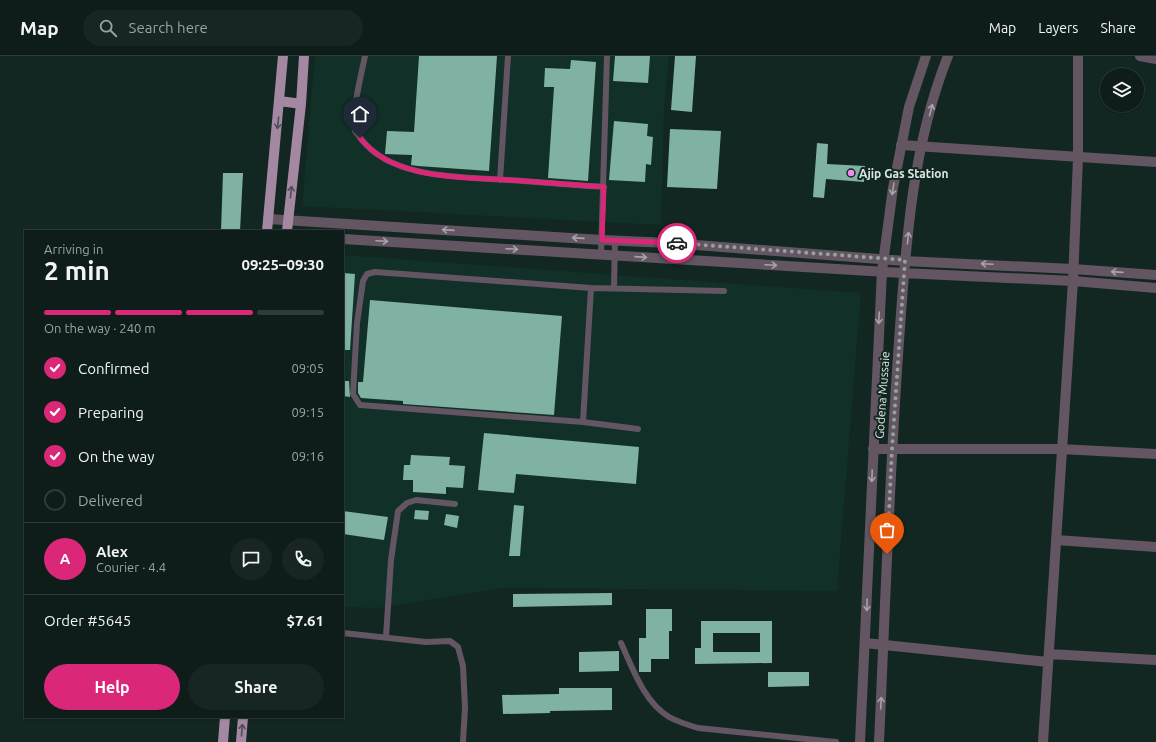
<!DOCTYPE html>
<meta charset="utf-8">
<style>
body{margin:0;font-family:Ubuntu,sans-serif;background:#172622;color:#f1f3f6;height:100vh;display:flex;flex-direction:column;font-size:15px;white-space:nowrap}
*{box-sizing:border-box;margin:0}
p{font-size:13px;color:#9ba2a2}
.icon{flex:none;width:22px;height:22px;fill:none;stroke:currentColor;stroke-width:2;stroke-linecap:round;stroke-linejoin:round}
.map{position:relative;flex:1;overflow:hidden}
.drawer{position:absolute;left:24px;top:174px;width:320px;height:488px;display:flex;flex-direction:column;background:#0e1d19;border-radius:0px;box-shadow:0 1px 3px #0004,0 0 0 1px #2e3b38}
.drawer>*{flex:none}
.controls{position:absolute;left:1100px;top:12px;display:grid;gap:8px}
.controls a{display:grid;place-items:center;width:44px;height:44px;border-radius:50%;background:#0e1d19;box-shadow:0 1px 3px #0004,0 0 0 1px #2e3b38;font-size:20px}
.pin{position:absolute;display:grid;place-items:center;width:34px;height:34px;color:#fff;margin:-41px -17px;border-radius:50% 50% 50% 0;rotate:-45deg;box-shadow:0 0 4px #0007}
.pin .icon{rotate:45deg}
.courier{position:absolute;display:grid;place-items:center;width:40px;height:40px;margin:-20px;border:3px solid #db2777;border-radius:50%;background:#fff;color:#222;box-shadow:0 1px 5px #0007}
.summary em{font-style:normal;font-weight:600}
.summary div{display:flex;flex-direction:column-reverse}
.summary{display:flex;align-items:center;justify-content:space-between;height:68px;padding:0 20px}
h1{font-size:26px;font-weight:600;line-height:30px}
.bar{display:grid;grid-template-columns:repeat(4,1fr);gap:6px 4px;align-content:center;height:48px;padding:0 20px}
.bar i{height:5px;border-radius:3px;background:#2e3b38}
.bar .current{background:#db2777}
.bar p{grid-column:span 4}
.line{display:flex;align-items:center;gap:10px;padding:0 20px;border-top:1px solid #2e3b38}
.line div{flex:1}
.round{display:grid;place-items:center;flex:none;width:42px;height:42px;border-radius:21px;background:#172622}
ol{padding:0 20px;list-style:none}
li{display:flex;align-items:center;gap:12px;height:44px}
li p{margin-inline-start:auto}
li .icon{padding:4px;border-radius:50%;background:#db2777;color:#fff;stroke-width:4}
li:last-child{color:#9ba2a2}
li i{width:22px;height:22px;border:2px solid #2e3b38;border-radius:50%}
.action{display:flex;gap:8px;margin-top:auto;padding:8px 20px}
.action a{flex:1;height:46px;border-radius:24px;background:#db2777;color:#fff;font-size:16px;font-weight:600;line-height:46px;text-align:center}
.action a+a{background:#172622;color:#f1f3f6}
header{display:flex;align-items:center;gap:24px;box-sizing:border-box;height:56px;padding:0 20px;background:#0e1d19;border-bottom:1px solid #2e3b38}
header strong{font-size:19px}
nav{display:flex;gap:22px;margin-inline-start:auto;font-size:14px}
.search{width:280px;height:36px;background:#172622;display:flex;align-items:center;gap:10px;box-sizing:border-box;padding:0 14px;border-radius:22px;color:#9ba2a2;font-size:15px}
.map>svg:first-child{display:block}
.built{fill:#113027}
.building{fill:#7fb2a2;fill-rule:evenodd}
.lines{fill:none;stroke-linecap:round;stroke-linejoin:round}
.service{stroke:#635662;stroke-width:6}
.minor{stroke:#635662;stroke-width:10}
.tertiary{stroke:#635662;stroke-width:10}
.primary{stroke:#a488a2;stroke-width:10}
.oneway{stroke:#a4a5a8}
.oneway2{stroke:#4c4e55}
.done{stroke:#94a39e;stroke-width:4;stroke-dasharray:0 7.2}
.route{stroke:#db2777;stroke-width:5}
.poi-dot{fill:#f489f0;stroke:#122721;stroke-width:1.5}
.labels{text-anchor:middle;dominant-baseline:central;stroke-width:4;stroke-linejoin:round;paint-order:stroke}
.poi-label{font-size:12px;font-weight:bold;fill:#dae6e2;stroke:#122721;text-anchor:start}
.street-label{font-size:12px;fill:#dae6e2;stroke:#122721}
</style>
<header>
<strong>Map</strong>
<div class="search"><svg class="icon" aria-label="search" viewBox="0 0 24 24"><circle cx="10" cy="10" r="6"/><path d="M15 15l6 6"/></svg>Search here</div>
<nav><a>Map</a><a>Layers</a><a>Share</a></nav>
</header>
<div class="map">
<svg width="1156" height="686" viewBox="0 0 1156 686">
<rect width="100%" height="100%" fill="#122721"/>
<path class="built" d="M315,0H669L664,53L661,169L302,150Z
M343,199L861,237L837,535L502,532L378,552L343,551Z"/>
<path class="building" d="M419,0H497L489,115L418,110L411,109L412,99L385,98L387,75L414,76Z
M615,0H650L648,27L613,25Z
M675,0H696L692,56L671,54Z
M571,4L596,6L588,125L548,122L554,31H544L545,12L570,13Z
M614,65L648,68L647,80L653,81L651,109L646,108L645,126L609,124Z
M670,73L721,75L717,133L667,131Z
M817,87L828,88L827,108L865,110L864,126L826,123L824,142L813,141Z
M223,117H243L240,175H221Z
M343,217L355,218L350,294H343Z
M370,244L562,260L554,359L403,348V345L361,342L358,337V326H363Z
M343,325H349L350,341L343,340Z
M484,377L639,391L636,428L516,418L514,437L478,434Z
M411,399L450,401L449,409L465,410L463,432L446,431V438L413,436V424H403L404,409H410Z
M514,449L524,450L520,500H509Z
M415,454L429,455L428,464L414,463Z
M343,455L388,461L384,484L343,478Z
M446,458L459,460L457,472L444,469Z
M612,537V549L513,551V538Z
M646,553H672V575H669V603H651V616H639V582H646Z
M701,565H772V607L695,608V592H701ZM713,577H760V596H713Z
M619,595V615L579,616V596Z
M768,616H809V630L768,631Z
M559,632H612V654L550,655V657L503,658L502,639L559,638Z"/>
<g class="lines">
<path class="service" d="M365,0C362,15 350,63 355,75C357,78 360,81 362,84C392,123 463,121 507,124C539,126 571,129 604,131
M500,124L508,0
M601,199L607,0
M614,232L615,185
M583,366L591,232
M638,373L583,366L360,349L353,338L357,267L363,225L367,218L375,216L591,232L724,235
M343,577L426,586L450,585L458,591L463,610L465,652L463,686
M386,581L391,504L398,455L407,447L416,444L455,448
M621,587C633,613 644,646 669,661C678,666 688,669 698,672L836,686"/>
<path class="minor" d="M1140,0L1156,3
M901,89L1156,106
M873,393H1061L1156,398
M1056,484L1156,491
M865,587L1048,606
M1049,598L1156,604
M1043,686L1073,225L1078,102V0"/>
<path class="tertiary" d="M268,163L602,184L670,187L905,205L1073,213L1156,219
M343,183L903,217L1073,225L1156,232
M860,686L882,215L893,132L909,51L926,0
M879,686C885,557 889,429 898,300C905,200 910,95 948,0"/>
<path class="primary" d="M280,45L301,48
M267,175L283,0
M287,175L301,48L304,0
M223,686L225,661
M241,686L243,661"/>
</g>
<defs><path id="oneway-shaft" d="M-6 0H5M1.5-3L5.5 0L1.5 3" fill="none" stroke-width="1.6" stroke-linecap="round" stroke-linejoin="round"/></defs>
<g class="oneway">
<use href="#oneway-shaft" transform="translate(931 54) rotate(-75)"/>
<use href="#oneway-shaft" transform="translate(893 133) rotate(99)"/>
<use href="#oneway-shaft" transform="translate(448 174) rotate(-176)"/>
<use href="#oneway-shaft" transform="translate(578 182) rotate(-176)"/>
<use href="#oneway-shaft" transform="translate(908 182) rotate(-84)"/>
<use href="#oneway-shaft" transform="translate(382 185) rotate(3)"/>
<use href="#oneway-shaft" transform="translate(512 193) rotate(3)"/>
<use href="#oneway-shaft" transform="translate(641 201) rotate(4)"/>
<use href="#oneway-shaft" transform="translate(987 208) rotate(-177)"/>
<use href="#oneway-shaft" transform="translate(771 209) rotate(3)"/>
<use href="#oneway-shaft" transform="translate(1117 216) rotate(-176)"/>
<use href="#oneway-shaft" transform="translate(879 262) rotate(93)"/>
<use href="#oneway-shaft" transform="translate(872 420) rotate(92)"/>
<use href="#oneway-shaft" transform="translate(867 549) rotate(92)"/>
<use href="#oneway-shaft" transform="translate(881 647) rotate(-87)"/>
</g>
<g class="oneway2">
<use href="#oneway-shaft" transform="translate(278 67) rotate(96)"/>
<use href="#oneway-shaft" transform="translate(291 136) rotate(-84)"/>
<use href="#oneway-shaft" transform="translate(242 674) rotate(-85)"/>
</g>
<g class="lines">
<path class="done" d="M677,187L905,204L892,393L887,498"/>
<path class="route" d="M360,82C393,124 461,121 509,124C540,126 572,129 604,131L602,184L677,187"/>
</g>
<circle class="poi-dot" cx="851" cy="117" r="4"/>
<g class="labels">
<g class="poi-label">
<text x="859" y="117">Ajip Gas Station</text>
</g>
<g class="street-label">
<text transform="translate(882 339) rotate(-86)">Godena Mussaie</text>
</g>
</g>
</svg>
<div class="controls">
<a><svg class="icon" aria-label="layers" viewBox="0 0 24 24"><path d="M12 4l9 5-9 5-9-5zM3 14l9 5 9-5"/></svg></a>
</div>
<div class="pin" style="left:887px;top:498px;background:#ea580c"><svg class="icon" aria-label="bag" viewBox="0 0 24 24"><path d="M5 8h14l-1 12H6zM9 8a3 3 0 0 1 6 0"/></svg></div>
<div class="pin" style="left:360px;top:82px;background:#1f2937"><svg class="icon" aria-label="home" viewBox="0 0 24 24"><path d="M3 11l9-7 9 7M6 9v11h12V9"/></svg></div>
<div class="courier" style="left:677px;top:187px"><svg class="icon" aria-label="car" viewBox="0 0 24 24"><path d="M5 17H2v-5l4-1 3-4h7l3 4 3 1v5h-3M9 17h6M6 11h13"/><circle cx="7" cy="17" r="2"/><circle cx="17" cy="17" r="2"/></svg></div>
<section class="drawer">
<div class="summary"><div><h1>2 min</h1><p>Arriving in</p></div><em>09:25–09:30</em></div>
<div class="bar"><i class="current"></i><i class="current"></i><i class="current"></i><i></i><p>On the way · 240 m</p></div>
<ol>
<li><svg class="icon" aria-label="check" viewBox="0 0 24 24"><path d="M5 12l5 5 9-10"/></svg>Confirmed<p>09:05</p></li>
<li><svg class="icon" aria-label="check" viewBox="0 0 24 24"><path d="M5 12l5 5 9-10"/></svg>Preparing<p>09:15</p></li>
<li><svg class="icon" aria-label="check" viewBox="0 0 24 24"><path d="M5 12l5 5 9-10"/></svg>On the way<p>09:16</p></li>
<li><i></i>Delivered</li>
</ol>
<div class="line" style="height:72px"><b class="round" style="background:#db2777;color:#fff">A</b><div><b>Alex</b><p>Courier · 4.4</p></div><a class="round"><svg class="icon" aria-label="chat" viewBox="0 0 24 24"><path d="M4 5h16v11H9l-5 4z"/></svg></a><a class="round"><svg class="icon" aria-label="phone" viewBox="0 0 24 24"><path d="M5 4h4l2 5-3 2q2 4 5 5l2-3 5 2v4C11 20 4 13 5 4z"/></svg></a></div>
<div class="line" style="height:52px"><div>Order #5645</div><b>$7.61</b></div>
<div class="action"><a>Help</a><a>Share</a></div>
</section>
</div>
